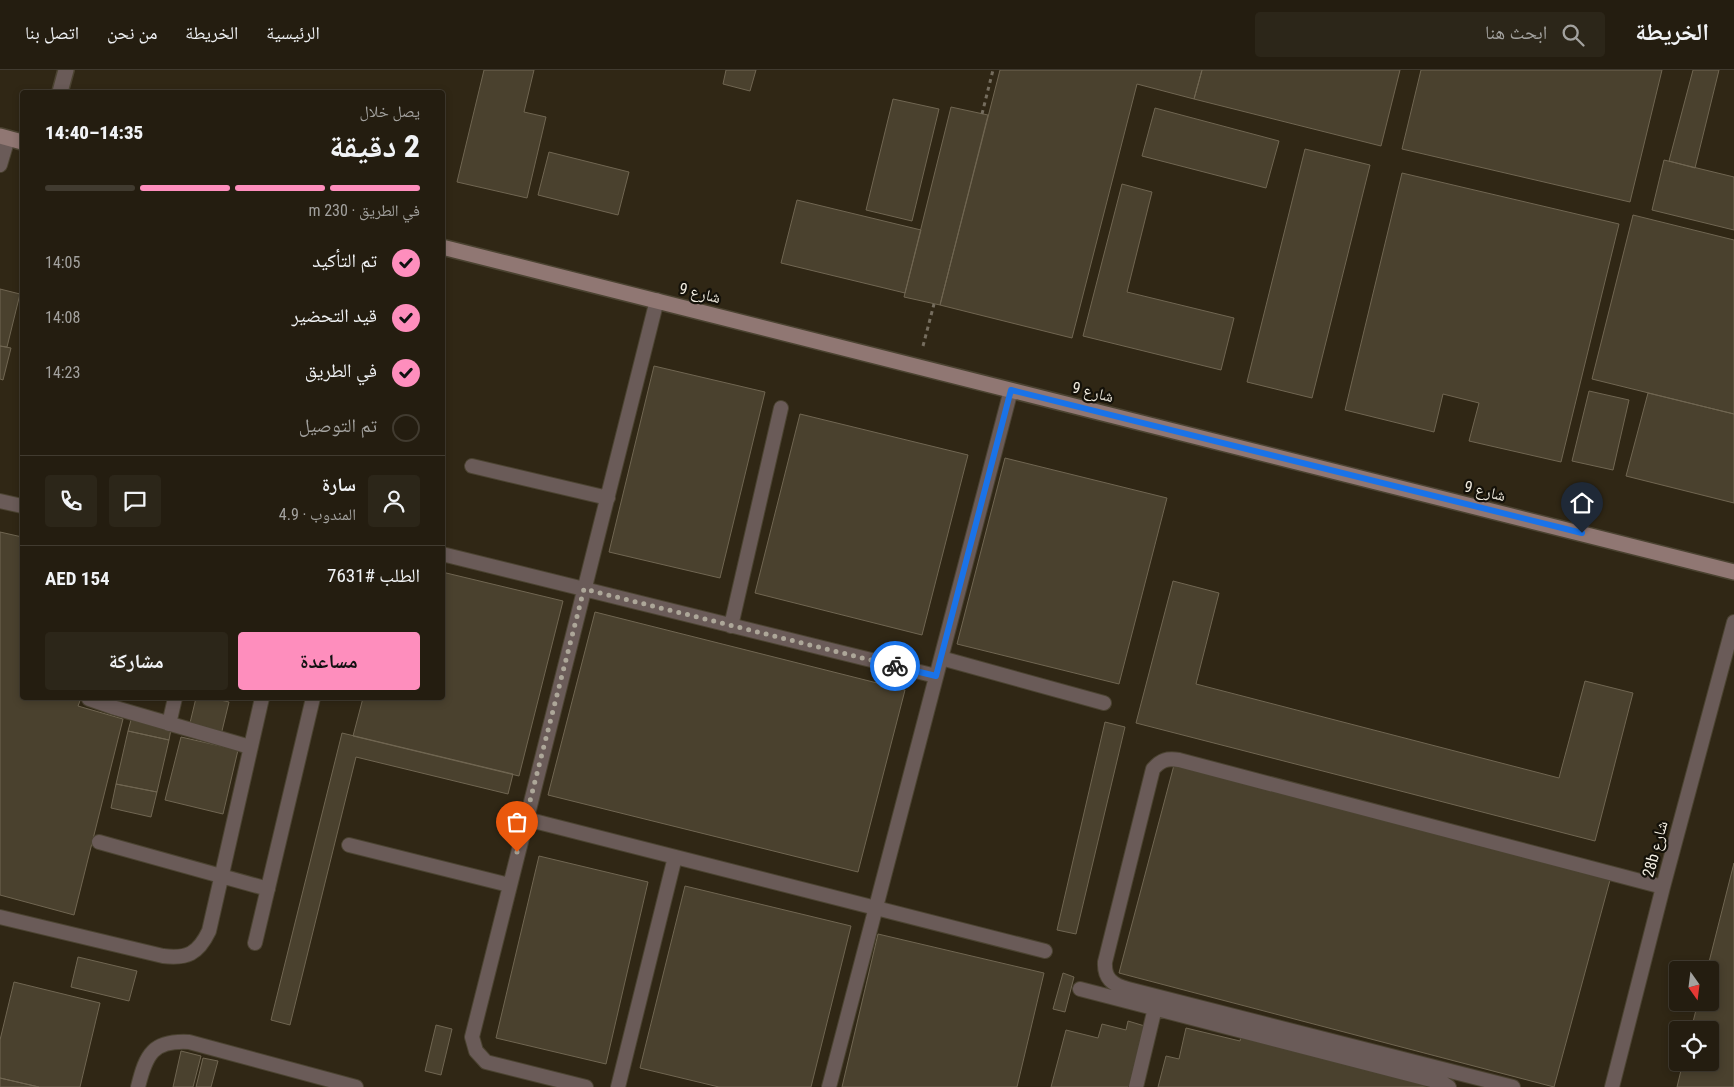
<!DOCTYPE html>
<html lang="ar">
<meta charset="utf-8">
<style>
body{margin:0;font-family:"Roboto Condensed","Noto Naskh Arabic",sans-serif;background:#2c2619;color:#f1f3f6;direction:rtl;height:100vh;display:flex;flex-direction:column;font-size:19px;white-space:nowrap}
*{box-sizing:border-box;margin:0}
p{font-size:16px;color:#a3a29f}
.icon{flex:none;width:28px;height:28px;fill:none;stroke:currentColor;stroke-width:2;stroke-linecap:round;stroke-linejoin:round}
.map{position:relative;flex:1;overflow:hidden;direction:ltr}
.panel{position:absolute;left:20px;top:20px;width:425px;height:610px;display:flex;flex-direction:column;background:#241d10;border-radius:5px;box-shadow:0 2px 8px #0003,0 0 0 1px #413b30;direction:rtl}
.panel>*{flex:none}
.needle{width:32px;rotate:166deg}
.controls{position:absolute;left:1669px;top:891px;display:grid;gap:10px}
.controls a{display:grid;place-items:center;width:50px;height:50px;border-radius:5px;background:#241d10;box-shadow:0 2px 8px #0003,0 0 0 1px #413b30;font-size:25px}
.pin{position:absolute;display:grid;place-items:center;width:42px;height:42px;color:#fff;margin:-51px -21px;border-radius:50% 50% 50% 0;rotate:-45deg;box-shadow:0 0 5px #0007}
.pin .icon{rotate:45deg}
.courier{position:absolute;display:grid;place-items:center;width:50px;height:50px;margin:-25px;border:4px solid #1a73e8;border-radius:50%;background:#fff;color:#222;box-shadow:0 1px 6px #0007}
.headline em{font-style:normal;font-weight:800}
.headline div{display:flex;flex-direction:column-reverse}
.headline{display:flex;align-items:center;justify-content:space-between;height:85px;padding:0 25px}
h1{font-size:32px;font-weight:800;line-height:38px}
.bar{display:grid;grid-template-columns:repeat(4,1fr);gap:8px 5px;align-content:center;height:60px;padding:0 25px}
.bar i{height:6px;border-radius:4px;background:#413b30}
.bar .selected{background:#fe8ebd}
.bar p{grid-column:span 4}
.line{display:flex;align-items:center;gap:12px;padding:0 25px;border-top:1px solid #413b30}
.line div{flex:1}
.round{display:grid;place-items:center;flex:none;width:52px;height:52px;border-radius:5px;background:#2c2619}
ol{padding:0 25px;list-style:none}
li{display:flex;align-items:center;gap:15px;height:55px}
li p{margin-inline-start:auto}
li .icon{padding:5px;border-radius:50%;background:#fe8ebd;color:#111;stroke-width:4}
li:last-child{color:#a3a29f}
li i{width:28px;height:28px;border:2px solid #413b30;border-radius:50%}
.cta{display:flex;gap:10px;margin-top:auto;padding:10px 25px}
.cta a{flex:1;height:58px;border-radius:5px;background:#fe8ebd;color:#111;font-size:20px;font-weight:800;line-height:58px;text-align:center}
.cta a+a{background:#2c2619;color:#f1f3f6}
header{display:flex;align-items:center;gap:30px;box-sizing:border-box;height:70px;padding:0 25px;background:#241d10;border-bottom:1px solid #413b30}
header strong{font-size:24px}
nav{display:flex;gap:28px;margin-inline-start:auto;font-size:18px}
.search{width:350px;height:45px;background:#2c2619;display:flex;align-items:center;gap:12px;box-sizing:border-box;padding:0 18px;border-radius:5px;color:#a3a29f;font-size:19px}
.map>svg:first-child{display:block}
.building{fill:#4a412e;stroke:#706652}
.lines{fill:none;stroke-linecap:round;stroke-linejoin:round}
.lane-casing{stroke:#4b4331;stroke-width:16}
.street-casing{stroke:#4b4331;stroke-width:18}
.secondary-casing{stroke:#4b4331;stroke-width:18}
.path{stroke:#756d5e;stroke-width:3;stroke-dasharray:4 4;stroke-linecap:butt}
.lane{stroke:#6a5b58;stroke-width:14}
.street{stroke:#6a5b58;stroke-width:15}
.secondary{stroke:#907773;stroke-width:15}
.done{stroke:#ada799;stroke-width:5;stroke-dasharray:0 9}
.route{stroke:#1a73e8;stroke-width:6}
.labels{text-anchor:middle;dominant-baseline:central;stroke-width:4.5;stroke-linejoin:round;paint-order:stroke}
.street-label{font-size:16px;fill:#f1ece0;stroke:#141109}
</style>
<header>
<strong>الخريطة</strong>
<div class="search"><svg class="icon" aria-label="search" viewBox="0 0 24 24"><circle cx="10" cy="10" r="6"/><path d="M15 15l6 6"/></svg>ابحث هنا</div>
<nav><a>الرئيسية</a><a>الخريطة</a><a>من نحن</a><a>اتصل بنا</a></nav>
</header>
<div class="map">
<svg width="1734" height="1017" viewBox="0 0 1734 1017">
<rect width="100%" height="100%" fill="#302715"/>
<path class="building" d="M484,0H534L524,42L546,47L527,128L457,112Z
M726,0H756L750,21L723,14Z
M1000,0H1202L1194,29L1137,14L1072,268L940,235Z
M1202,0H1400L1381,76L1194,29Z
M1421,0H1662L1630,132L1402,79Z
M1693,0H1719L1695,98L1669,91Z
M893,29L939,39L912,151L866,140Z
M951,37L988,45L940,235L904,227Z
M1155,38L1279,71L1266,118L1142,86Z
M1305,79L1370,95L1312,328L1247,312Z
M549,82L629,102L618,145L538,125Z
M1664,90L1734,107V160L1652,140Z
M1402,103L1619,154L1561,392L1469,371L1479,333L1443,324L1434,362L1345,340Z
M1122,114L1152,122L1127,222L1234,248L1221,300L1083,266Z
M797,130L921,160L905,223L781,193Z
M1633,145L1734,170V344L1592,309Z
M0,219L20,224L7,277L0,276Z
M0,276L11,278L3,310L0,309Z
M654,296L765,322L720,508L609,482Z
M1589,321L1629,330L1613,400L1572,391Z
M1648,323L1734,344V433L1626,406Z
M800,344L968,385L922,565L755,523Z
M1005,388L1167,428L1119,614L957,574Z
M0,462L22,467V628H81L78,636L123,649L74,845L0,825Z
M442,502L563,531L519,706L353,666L363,628H442Z
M1173,511L1219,523L1196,614L1559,708L1585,611L1633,623L1595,771L1136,653Z
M595,542L905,620L858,802L548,725Z
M196,628H212L229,632L221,665L189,657Z
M131,650L171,659L169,670L128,661Z
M1105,652L1125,657L1076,864L1057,860Z
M128,661L169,670L157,722L116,714Z
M342,663L513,704L508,724L356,687L290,955L271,950Z
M181,667L238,680L223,744L165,730Z
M1174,695L1610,810L1554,1017L1119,903Z
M116,714L157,722L151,747L111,738Z
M539,786L648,812L606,994L496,968Z
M1734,793V1017H1677L1683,992H1710V960H1691L1698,932H1710V900H1707Z
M685,816L851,856L811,1017H719L640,998Z
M878,864L1044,903L1017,1017H842Z
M78,887L137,901L129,931L71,917Z
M1063,903L1074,907L1065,942L1053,939Z
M14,912L100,933L80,1017H39L0,1008V970Z
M1128,951L1148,957L1133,1017H1051L1066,960L1098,968L1102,954L1126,960Z
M436,955L452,959L441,1005L425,1001Z
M1186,958L1240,971L1241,967L1447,1017H1158L1166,986L1179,989Z
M181,981L201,986L193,1017H173Z
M203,988L218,991L211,1017H196Z
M0,1008L39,1017H0Z"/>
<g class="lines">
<g class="lane-casing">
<path id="lane" d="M0,95L8,68
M472,396L608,428
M0,431L22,436
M442,484L936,606
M731,556L781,338
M941,588L1104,633
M89,629L112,637L250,677
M169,654L175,628
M526,749L1045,881
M99,772L268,819
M349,775L509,815
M0,847L163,886C187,889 198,884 209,861L262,628
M255,873L313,628
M1080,919L1443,1013L1449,1017
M138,1017C146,984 153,970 189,972L356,1017
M586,1017L486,992L476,981L472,967L657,230
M618,1017L675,787
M829,1017L1011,320
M1136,1017L1155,938
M1513,1017L1128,919C1112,915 1104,908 1105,892L1153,699C1161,690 1167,688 1179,690L1663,817
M1612,1017L1663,817L1734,552"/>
</g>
<g class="street-casing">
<path id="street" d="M60,22L66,0"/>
</g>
<g class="secondary-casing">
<path id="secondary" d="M0,66L22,72
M442,177L1734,502"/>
</g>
<path class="path" d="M982,44L993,0
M923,276L934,234"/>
<use href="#lane" class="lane"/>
<use href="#street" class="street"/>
<use href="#secondary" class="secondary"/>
</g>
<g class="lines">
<path class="done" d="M517,782L584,519L895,596"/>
<path class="route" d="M895,596L936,606L1011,320L1582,463"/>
</g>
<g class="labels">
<g class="street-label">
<text transform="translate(700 223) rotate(14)">شارع 9</text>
<text transform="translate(1093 322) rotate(14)">شارع 9</text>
<text transform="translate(1485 421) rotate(14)">شارع 9</text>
<text transform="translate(1655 779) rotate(-75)">28b شارع</text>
</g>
</g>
</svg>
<div class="controls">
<a><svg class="needle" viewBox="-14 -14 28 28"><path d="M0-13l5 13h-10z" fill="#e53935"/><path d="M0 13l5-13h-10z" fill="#a3a29f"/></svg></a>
<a><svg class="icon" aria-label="locate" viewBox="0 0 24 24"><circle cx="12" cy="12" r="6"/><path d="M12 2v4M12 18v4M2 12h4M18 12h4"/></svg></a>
</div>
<div class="pin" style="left:517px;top:782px;background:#ea580c"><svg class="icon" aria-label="bag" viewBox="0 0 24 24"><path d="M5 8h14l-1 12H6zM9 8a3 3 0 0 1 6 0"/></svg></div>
<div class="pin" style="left:1582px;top:463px;background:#1f2937"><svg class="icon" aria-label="home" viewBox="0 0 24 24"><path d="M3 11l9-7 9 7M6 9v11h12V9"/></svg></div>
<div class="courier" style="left:895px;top:596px"><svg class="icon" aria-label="bike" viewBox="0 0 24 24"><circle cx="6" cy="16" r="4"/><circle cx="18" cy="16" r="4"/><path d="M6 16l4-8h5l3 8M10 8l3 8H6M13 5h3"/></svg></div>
<section class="panel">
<div class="headline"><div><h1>2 دقيقة</h1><p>يصل خلال</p></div><em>14:35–14:40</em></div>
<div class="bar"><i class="selected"></i><i class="selected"></i><i class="selected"></i><i></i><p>في الطريق · 230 m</p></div>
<ol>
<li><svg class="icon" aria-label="check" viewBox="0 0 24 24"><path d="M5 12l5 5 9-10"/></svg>تم التأكيد<p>14:05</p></li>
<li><svg class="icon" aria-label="check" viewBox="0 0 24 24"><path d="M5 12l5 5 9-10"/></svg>قيد التحضير<p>14:08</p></li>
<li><svg class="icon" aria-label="check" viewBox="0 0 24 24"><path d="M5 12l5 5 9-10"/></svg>في الطريق<p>14:23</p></li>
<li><i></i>تم التوصيل</li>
</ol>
<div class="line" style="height:90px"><a class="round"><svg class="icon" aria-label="person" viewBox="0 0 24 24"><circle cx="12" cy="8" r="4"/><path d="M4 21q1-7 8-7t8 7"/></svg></a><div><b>سارة</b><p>المندوب · 4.9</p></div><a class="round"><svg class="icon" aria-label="chat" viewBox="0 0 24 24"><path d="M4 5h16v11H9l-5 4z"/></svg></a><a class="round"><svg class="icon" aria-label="phone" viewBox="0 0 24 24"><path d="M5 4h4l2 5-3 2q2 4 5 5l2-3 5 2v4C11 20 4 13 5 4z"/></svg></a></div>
<div class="line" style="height:65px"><div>الطلب #7631</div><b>AED 154</b></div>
<div class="cta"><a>مساعدة</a><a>مشاركة</a></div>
</section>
</div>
